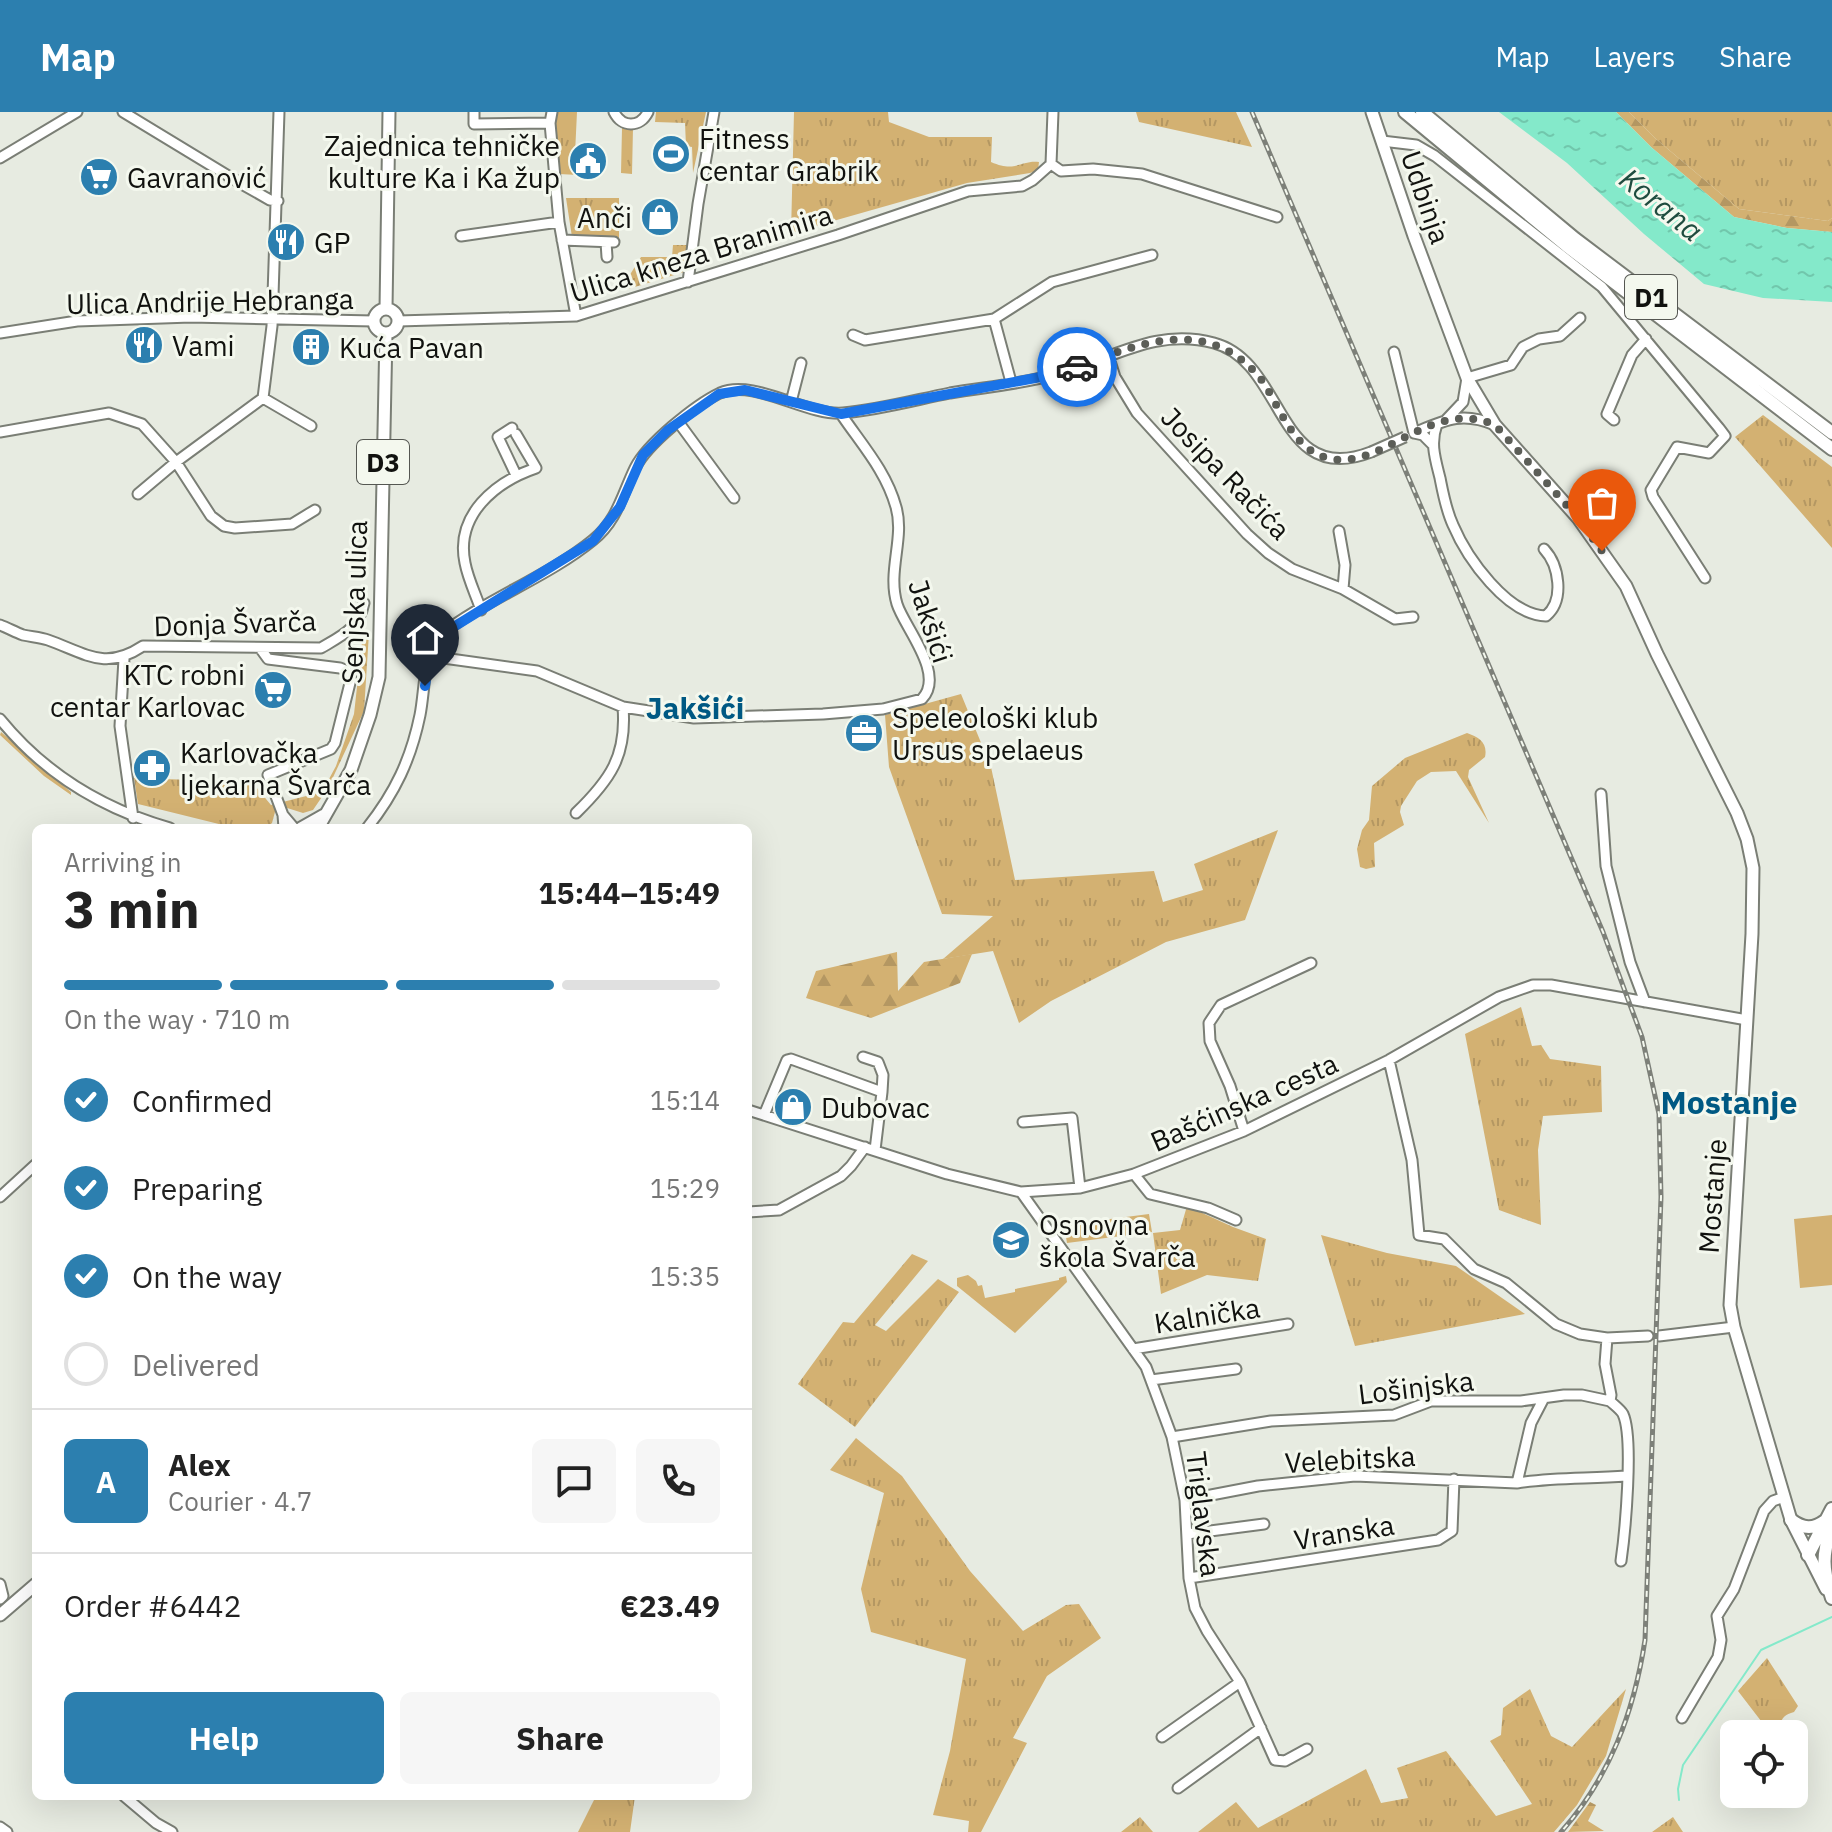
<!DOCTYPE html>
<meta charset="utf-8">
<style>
body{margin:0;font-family:"IBM Plex Sans",sans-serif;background:#f6f6f6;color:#222;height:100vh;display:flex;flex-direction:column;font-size:30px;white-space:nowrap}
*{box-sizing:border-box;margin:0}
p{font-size:26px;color:#767676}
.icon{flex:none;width:44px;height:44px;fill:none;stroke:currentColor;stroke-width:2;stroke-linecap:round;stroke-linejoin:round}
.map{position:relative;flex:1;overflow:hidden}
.details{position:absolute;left:32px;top:712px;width:720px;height:976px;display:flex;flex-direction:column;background:#fff;border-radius:12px;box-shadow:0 8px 32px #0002}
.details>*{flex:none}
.tools{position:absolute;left:1720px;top:1608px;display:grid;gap:16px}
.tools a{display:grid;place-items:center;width:88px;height:88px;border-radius:12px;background:#fff;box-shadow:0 8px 32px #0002;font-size:40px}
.pin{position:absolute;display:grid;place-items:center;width:68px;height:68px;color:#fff;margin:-82px -34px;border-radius:50% 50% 50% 0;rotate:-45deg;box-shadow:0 0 8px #0007}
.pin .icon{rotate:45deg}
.courier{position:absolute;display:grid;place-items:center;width:80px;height:80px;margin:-40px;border:6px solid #1a73e8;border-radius:50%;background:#fff;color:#222;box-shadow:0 2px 10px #0007}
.summary em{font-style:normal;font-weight:700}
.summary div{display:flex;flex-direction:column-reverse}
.summary{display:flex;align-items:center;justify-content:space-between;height:136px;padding:0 32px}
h1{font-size:52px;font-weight:700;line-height:60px}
.bar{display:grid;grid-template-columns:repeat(4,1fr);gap:12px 8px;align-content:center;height:96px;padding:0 32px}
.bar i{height:10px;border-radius:6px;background:#e0e0e0}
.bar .on{background:#2c7faf}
.bar p{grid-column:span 4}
.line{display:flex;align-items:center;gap:20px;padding:0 32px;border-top:2px solid #e0e0e0}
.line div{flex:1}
.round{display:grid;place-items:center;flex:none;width:84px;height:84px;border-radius:12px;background:#f6f6f6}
ol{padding:0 32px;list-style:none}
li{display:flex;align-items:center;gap:24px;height:88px}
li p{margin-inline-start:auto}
li .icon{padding:8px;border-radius:50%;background:#2c7faf;color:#fff;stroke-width:4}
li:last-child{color:#767676}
li i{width:44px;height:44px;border:4px solid #e0e0e0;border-radius:50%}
.button{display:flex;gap:16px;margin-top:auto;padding:16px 32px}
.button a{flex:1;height:92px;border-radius:12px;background:#2c7faf;color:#fff;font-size:32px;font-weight:700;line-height:92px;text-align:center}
.button a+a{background:#f6f6f6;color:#222}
header{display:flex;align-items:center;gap:48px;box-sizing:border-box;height:112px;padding:0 40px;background:#2c7faf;color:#fff}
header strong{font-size:38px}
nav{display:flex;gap:44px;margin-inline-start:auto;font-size:28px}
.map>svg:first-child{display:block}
.grass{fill:url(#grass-tufts)}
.forest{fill:url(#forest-firs)}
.park{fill:#d3b172}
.water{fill:url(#water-ripples)}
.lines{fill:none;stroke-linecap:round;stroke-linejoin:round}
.stream{stroke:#84e9ca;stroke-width:2}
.minor-casing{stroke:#7a7e75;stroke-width:13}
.major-casing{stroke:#7a7e75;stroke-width:15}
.highway-casing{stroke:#7a7e75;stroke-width:16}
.minor{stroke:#fff;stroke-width:9}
.major{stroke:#fff;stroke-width:11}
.highway{stroke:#fff;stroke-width:12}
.rail-casing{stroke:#7d8079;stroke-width:5}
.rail{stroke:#f4f8ee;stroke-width:2;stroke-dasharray:6;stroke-linecap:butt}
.minor-bridge-casing{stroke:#7a7e75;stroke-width:13;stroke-linecap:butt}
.minor-bridge{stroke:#fff;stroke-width:9}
.done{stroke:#5c5e58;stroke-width:8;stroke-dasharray:0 14.4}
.route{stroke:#1a73e8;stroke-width:10}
.labels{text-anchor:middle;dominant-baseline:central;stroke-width:6;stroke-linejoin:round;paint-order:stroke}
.shield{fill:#f4f8ee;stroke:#555752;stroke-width:2}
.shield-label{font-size:26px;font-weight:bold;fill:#11120f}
.poi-label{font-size:28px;fill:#11120f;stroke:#f4f8ee;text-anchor:start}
.street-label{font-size:28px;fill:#11120f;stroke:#f4f8ee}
.water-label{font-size:30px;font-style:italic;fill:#1f4c3f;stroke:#f4f8ee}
.neighbourhood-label{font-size:30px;font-weight:bold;fill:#005983;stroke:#f4f8ee}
.quarter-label{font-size:32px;font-weight:bold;fill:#005983;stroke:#f4f8ee}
</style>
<header>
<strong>Map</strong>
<nav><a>Map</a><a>Layers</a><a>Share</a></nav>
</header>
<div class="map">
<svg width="1832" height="1720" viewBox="0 0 1832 1720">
<defs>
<pattern id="grass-tufts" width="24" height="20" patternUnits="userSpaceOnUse" patternTransform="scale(2)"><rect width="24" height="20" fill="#d3b172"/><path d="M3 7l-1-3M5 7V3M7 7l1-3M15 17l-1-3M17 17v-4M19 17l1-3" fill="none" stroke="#b49762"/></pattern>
<pattern id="forest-firs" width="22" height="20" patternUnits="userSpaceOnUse" patternTransform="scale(2)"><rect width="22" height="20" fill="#d3b172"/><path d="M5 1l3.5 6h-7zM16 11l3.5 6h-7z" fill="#b49762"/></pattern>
<pattern id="water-ripples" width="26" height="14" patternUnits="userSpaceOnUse" patternTransform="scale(2)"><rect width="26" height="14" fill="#84e9ca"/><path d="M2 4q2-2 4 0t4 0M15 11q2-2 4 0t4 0" fill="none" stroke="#71c7ac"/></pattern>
</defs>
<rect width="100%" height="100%" fill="#e7ebe1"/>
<path class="grass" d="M557,0H577L575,42L580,45L578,63L559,62L555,11Z
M656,0H706L693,61L692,35L686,34L685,11L655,10Z
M794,0H888L889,10L929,25H992L991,50C1016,61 1020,48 1039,50L1038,58L1030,61L967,71L791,121Z
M1136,0H1236L1252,35L1139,10Z
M1629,0H1832V106L1828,109L1739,97L1656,27Z
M622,16H633L632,62L621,61Z
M566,86H619V126L572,125Z
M673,133H689L684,160L625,178L626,169L641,145H672Z
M1763,303L1832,355V436L1735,325Z
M363,521H369L364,599L328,676L313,698L303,701L284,695L275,700L272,711L266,716H235L138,692L134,666L252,670L271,693L322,680L336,654L354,602Z
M961,582L991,655L1015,768L1154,759L1163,790L1203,778L1194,752L1278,718L1245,808L1166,830L1051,889L1019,911L993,839L943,847L993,804L942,802L889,655L885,603Z
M1,620L71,680V683L44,664L0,623Z
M1467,621C1479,625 1488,631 1485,645L1469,658L1468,665L1489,711L1456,659L1431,660L1417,669L1401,694L1400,700L1404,713L1374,731L1375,755L1366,757L1360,755L1357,737L1362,718L1369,708L1372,674L1405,646Z
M1521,895L1532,934L1541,933L1550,947L1601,954L1602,1000L1543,1004L1538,1038L1541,1113L1499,1098L1465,922Z
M1187,1094L1233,1115L1266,1127L1258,1169L1207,1163L1161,1182L1153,1121L1180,1118Z
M1321,1123L1387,1141L1456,1154L1525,1202L1355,1234Z
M912,1142L928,1149L875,1213L886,1219L938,1167L959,1180L855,1315L798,1272L843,1210L854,1211Z
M856,1326L902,1364L970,1459L1023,1519L1066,1493L1079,1492L1101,1526L1047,1564L1013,1626L1027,1631L981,1720H968L969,1709L933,1703L950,1639L966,1547L871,1520L861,1477L884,1381L830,1358Z
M1767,1546L1798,1594L1794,1600C1782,1603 1778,1610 1783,1622H1771L1738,1579Z
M1530,1577L1551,1624L1572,1635L1626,1577L1606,1644L1577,1693L1554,1720H1198L1236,1690L1258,1716L1366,1657L1381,1691L1408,1686L1397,1656L1446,1639L1496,1704L1532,1692L1490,1629L1501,1623L1503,1596Z
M596,1684H635L630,1720H578Z
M1140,1705L1153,1720H1121Z
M1673,1705L1683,1720H1652Z"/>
<path class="forest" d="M1616,0H1629L1656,27L1739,97L1828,109L1832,106V120L1787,116L1734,105L1651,35Z
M897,840L898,879L924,850L972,842L960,871L871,906L806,886L816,859Z
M1590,1690L1596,1693L1588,1709L1604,1719L1568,1720Z"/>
<path class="park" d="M1149,1102L1152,1120L1067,1131L1064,1113Z
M1832,1103V1173L1800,1176L1794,1107Z
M968,1163L976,1169L978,1174L982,1173L985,1186L1015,1180V1177L1059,1168V1166L1066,1164L1067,1170L1015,1221L957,1174V1166Z"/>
<path class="water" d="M1499,0H1616L1651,35L1734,105L1787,116L1832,120V190L1763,186L1704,172L1644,122L1567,51Z"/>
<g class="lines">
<path class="stream" d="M1679,1688L1678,1677L1683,1653L1761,1538L1832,1505"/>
<g class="minor-casing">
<path id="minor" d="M123,0L240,71L270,88L278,89
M279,0L272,214L263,286L311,314
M474,0V12L550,11
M552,0L550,11L559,110L576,204
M614,0C622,16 640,16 648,0
M1382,29L1416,33L1435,44L1602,175L1719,316L1725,324L1709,341L1677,335L1651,378L1653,385L1705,466
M0,46L77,0
M1051,52L1061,59L1093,57L1142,62L1277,105
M1051,52L1053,0
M461,124L559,110
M562,128L614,130
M606,130L607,145
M688,170L698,92L714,0
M994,207L1011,270
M398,209L576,204L838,123L968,79L1022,74L1033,68L1051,52
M0,221L77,209L191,205L374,209
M853,223L865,228L994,207L1052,170L1152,143
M1394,240L1414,321L1423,323L1432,332
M1108,243L1115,265L1137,301L1247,422L1268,441L1292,457L1343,477L1395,507L1413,505
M791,290L801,251
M1446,308L1463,290L1467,266L1511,253L1523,235L1539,227L1560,224L1580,206
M1614,308L1607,302L1632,243L1646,227
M679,311L734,386
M1437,312C1430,331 1435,346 1440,366C1443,381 1446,398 1453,413C1467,446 1507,503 1546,504C1565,488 1559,453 1544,437
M512,316L498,325L516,363
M0,320L109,301L142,312L176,350L211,404L224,414L235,416L292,412L315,398
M1414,321C1445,308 1462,299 1495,313
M138,382L176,350L263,286
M1339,419L1345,453L1343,477
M481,498C476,483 468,467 465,451C455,403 495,370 536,356L516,322
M0,513C8,516 15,520 23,523C32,525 40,525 48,528C87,542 105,559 143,534L321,536C343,523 359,516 364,491
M260,536L268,547L340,556L347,559L351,567L335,631L331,637L268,663L283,703L284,716
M429,544L537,559L623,595L694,606L823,602L883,597L922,587C946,562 904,515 897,492C887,459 905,426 896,395C886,359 862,333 841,302
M124,547L120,614L133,706
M0,607C44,661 103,697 170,716
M1601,682L1606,754L1630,850L1645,890
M576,701C610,668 627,644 623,595
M283,703L294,716
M367,716C395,681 411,647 420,603C425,578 423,545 439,524C484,488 548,465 593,428C617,409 622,383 635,356C647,332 695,293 720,281C754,266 806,304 843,301C879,298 915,288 950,281C985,275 1023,272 1057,262C1111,248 1154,215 1214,231C1286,250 1276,377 1371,340
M863,945L878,950L883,963L882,980
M1389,948L1412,1048L1419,1123L1444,1127L1474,1157L1506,1171L1556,1212L1580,1222L1607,1226
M748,998L947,1062L1021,1080L1080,1076L1134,1062L1244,1019L1389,948L1499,885L1533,873H1551L1747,908
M764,1003L787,948L791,947L882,980L875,1038
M1023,1010L1072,1006L1080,1076
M1244,1019L1230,974L1210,929L1209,911L1221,893L1311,851
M1134,1062L1150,1082L1208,1096L1236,1108
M1021,1080L1146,1255L1172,1325L1185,1388L1189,1466L1195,1496L1207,1519L1240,1570L1275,1648L1285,1649L1307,1637
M0,1085L36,1052
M748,1100L779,1098L841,1064L851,1054L865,1035
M1659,1224L1734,1215
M1133,1237L1288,1212
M1151,1268L1236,1257
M1610,1289C1614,1293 1620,1297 1623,1302C1634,1326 1625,1421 1621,1449
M1172,1325L1271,1309L1394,1303L1431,1289H1521L1564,1283H1582L1610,1289L1611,1283L1605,1252L1607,1226L1648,1224
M1517,1371C1554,1365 1589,1367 1626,1364
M1185,1388L1258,1374L1355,1364L1517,1371L1531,1311L1544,1286
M1187,1422L1264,1412
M1189,1466L1438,1428L1452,1419L1454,1367
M0,1472L3,1484L0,1487
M1682,1606L1718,1545L1721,1528L1717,1504L1734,1477L1764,1399L1773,1389L1784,1385
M1162,1625L1240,1570
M1178,1676L1261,1616
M124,1684L156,1711L172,1720
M0,1715L7,1720"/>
</g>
<g class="major-casing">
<path id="major" d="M1372,0L1414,124L1467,266L1495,313L1578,406L1626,474L1657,542L1737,701L1747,727L1753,756L1752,822L1730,1193L1734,1215L1791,1408L1826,1477
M374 209a12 12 0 1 1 24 0a12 12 0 1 1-24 0Z
M386,197L389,0
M301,716L324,703
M318,716L351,658L370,603L379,565L386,221
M0,1503L36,1472"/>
</g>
<g class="highway-casing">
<path id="highway" d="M1405,0L1567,134L1832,337
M1422,0L1575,127L1832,321
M1791,1408C1803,1417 1813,1418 1825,1409
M1832,1413C1822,1443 1822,1456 1832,1486
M1808,1443L1832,1397"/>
</g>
<use href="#minor" class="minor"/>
<use href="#major" class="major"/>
<use href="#highway" class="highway"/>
<g class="rail-casing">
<path id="rail" d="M1252,0L1603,820L1642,925L1659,1002L1661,1085L1645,1528C1634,1600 1610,1665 1561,1720"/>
</g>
<use href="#rail" class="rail"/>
<g class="minor-bridge-casing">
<path id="minor-bridge" d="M1371,340L1405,325"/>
</g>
<use href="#minor-bridge" class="minor-bridge"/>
</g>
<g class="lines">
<path class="done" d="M1077,255C1137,232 1202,205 1254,259C1266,271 1274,290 1283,305C1294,323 1305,340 1327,346C1381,361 1430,284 1495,313L1578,406L1602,439"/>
<path class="route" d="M425,574L429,544L439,524L593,429L620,395L643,343L668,318L719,282L745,278L841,302L1057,262L1077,255"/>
</g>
<defs>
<g id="stadium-disc" transform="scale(2)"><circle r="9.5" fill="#2c7faf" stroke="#f4f8ee"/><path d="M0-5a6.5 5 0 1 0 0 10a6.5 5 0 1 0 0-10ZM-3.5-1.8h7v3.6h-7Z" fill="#fff"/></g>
<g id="civic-disc" transform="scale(2)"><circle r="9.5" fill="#2c7faf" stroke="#f4f8ee"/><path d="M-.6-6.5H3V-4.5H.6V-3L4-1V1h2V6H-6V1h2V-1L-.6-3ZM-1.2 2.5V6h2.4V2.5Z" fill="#fff"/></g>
<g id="supermarket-disc" transform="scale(2)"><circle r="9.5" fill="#2c7faf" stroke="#f4f8ee"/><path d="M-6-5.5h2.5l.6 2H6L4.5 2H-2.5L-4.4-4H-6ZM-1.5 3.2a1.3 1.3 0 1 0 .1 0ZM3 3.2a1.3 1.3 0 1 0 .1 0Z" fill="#fff"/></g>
<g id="shop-disc" transform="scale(2)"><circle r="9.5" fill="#2c7faf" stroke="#f4f8ee"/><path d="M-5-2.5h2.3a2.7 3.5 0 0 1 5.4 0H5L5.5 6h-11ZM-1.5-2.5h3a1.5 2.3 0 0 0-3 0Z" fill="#fff"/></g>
<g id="restaurant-disc" transform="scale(2)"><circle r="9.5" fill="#2c7faf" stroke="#f4f8ee"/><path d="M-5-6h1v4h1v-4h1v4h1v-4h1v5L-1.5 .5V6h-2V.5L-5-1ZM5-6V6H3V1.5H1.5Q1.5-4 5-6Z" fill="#fff"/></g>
<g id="building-disc" transform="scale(2)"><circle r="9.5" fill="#2c7faf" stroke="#f4f8ee"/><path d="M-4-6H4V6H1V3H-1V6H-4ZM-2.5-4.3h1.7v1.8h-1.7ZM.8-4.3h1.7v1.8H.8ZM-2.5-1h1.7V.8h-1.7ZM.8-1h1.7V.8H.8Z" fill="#fff"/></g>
<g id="office-disc" transform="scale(2)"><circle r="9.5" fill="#2c7faf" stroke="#f4f8ee"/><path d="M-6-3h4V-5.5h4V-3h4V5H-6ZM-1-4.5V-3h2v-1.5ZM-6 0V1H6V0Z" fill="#fff"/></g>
<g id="pharmacy-disc" transform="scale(2)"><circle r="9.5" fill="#2c7faf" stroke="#f4f8ee"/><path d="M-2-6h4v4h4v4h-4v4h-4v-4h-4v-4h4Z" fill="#fff"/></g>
<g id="school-disc" transform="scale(2)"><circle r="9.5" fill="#2c7faf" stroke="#f4f8ee"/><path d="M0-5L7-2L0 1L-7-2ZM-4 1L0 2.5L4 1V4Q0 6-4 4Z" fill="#fff"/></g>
</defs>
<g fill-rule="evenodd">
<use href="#stadium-disc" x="671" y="42"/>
<use href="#civic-disc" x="588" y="49"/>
<use href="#supermarket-disc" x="99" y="65"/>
<use href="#shop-disc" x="660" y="105"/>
<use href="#restaurant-disc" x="286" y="130"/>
<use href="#restaurant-disc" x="144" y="233"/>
<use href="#building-disc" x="311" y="235"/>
<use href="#supermarket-disc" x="273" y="578"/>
<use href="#office-disc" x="864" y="621"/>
<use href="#pharmacy-disc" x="152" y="656"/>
<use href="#shop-disc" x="793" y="995"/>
<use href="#school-disc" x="1011" y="1128"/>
</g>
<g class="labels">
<g class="shield">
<rect x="1625" y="163" width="52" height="44" rx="6"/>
<rect x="357" y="328" width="52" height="44" rx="6"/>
</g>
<g class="shield-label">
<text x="1651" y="185">D1</text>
<text x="383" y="350">D3</text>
</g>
<g class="poi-label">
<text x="699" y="26">Fitness<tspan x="699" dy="32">centar Grabrik</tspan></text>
<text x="560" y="33" text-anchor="end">Zajednica tehničke<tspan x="560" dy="32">kulture Ka i Ka žup</tspan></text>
<text x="127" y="65">Gavranović</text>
<text x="632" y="105" text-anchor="end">Anči</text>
<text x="314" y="130">GP</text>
<text x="172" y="233">Vami</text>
<text x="339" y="235">Kuća Pavan</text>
<text x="245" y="562" text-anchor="end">KTC robni<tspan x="245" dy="32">centar Karlovac</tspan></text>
<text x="892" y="605">Speleološki klub<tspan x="892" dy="32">Ursus spelaeus</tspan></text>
<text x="180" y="640">Karlovačka<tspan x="180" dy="32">ljekarna Švarča</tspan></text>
<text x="821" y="995">Dubovac</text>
<text x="1039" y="1112">Osnovna<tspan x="1039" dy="32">škola Švarča</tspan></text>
</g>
<g class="street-label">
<text transform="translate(1426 85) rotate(71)">Udbinja</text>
<text transform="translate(701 141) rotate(-17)">Ulica kneza Branimira</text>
<text transform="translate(210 189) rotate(-1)">Ulica Andrije Hebranga</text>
<text transform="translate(1226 361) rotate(46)">Josipa Račića</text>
<text transform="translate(354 490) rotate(-88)">Senjska ulica</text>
<text transform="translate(931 509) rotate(72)">Jakšići</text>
<text transform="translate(235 511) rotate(-2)">Donja Švarča</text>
<text transform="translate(1244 990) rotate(-24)">Bašćinska cesta</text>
<text transform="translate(1712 1084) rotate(-86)">Mostanje</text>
<text transform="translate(1207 1203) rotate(-9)">Kalnička</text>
<text transform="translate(1416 1275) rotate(-7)">Lošinjska</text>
<text transform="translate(1350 1347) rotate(-3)">Velebitska</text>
<text transform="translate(1204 1402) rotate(83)">Triglavska</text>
<text transform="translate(1344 1420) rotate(-9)">Vranska</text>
</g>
<g class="water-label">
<text transform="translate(1662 92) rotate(39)">Korana</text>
</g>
<g class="neighbourhood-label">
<text x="695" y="595">Jakšići</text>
</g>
<g class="quarter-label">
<text x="1729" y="990">Mostanje</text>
</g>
</g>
</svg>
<div class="tools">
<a><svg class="icon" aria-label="locate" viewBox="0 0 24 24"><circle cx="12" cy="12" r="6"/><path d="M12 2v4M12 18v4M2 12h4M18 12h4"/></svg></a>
</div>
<div class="pin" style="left:1602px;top:439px;background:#ea580c"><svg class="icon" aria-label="bag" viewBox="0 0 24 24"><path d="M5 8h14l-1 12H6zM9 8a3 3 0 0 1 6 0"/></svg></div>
<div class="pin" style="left:425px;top:574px;background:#1f2937"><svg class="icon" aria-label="home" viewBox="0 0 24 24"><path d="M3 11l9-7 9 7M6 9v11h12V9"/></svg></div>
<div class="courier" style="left:1077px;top:255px"><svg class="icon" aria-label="car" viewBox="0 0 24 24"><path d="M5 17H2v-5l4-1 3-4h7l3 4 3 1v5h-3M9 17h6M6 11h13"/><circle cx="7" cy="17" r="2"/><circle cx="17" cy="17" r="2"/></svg></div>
<section class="details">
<div class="summary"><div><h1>3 min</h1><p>Arriving in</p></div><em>15:44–15:49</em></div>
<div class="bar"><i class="on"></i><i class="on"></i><i class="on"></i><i></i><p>On the way · 710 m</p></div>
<ol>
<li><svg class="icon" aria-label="check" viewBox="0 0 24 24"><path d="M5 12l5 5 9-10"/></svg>Confirmed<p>15:14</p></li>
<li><svg class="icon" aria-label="check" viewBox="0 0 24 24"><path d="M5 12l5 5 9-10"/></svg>Preparing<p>15:29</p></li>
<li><svg class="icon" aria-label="check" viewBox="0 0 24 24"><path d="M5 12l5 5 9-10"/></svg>On the way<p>15:35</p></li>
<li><i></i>Delivered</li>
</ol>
<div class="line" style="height:144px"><b class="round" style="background:#2c7faf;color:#fff">A</b><div><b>Alex</b><p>Courier · 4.7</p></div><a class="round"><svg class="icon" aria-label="chat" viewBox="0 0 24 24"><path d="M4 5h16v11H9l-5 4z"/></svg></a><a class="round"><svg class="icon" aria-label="phone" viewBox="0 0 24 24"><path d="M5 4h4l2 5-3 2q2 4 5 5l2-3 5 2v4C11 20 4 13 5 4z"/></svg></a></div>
<div class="line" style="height:104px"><div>Order #6442</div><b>€23.49</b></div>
<div class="button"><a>Help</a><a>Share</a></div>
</section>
</div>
